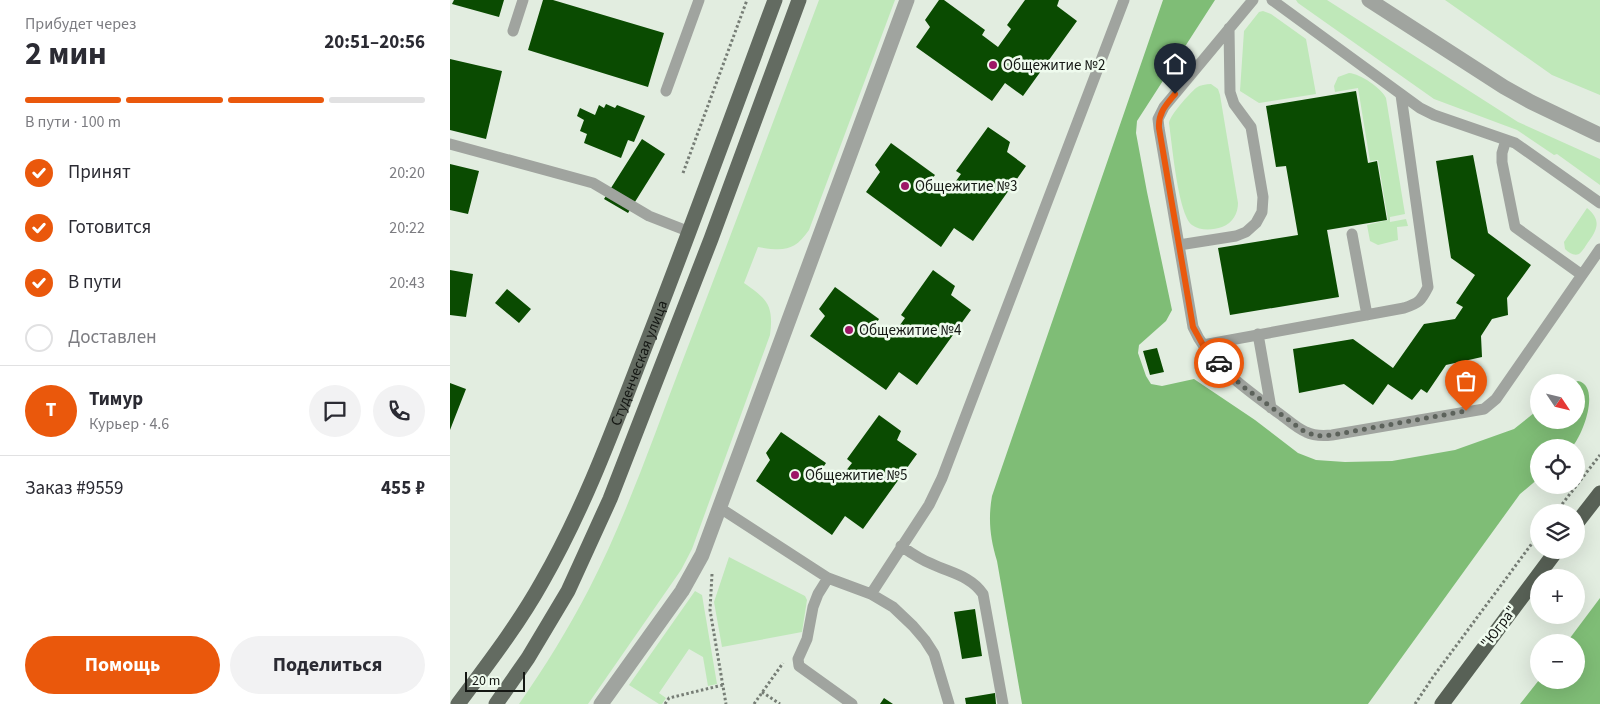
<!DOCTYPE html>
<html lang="ru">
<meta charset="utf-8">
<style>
body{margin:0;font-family:"Source Sans 3",sans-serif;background:#f2f2f3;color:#2b2b33;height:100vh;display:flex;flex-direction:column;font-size:19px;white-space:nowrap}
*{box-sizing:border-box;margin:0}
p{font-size:16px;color:#7c7c81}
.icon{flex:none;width:28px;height:28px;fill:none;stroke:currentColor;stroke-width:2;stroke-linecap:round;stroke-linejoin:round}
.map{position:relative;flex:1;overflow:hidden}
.side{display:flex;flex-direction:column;background:#fff;width:450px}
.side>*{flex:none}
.needle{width:32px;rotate:125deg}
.fabs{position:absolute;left:1080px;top:374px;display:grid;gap:10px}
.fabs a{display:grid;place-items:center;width:55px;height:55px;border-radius:50%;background:#fff;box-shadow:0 5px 20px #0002;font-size:25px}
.scale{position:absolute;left:15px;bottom:12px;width:60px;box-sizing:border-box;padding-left:5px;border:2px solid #141713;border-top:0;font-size:14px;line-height:18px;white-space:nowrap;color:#141713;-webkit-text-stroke:4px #effbee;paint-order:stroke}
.pin{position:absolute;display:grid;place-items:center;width:42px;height:42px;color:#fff;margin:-51px -21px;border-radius:50% 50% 50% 0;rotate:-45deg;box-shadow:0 0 5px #0007}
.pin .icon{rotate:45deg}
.courier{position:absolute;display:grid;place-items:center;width:50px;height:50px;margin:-25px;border:4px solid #ea580c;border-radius:50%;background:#fff;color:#222;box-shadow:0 1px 6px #0007}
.head em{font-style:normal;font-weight:700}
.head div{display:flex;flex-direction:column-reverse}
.head{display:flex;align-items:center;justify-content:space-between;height:85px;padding:0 25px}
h1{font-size:32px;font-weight:700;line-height:38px}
.bar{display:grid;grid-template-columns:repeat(4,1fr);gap:8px 5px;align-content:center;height:60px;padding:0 25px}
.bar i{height:6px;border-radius:4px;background:#e1e1e2}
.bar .on{background:#ea580c}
.bar p{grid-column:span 4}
.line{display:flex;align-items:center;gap:12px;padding:0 25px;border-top:1px solid #e1e1e2}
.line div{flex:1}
.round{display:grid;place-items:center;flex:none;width:52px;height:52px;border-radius:26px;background:#f2f2f3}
ol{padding:0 25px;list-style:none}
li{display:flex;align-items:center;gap:15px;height:55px}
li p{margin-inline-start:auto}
li .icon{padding:5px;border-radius:50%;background:#ea580c;color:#fff;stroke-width:4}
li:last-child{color:#7c7c81}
li i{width:28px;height:28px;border:2px solid #e1e1e2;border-radius:50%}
.cta{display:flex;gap:10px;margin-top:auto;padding:10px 25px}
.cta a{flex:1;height:58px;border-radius:30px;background:#ea580c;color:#fff;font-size:20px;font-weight:700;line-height:58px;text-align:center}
.cta a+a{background:#f2f2f3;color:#2b2b33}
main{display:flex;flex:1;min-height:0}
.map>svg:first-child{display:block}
.green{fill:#bfe8b9}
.forest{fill:#7fbd76}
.building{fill:#0a4b01}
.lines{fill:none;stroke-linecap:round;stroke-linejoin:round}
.path{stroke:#767d75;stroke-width:3;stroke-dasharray:2.5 2.5;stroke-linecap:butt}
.service{stroke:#a0a49f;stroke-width:11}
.minor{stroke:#a0a49f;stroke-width:15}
.primary{stroke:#636b61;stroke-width:15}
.trunk{stroke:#586156;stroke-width:15}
.done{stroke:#5c625b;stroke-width:5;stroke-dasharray:0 9}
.route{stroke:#ea580c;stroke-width:6}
.poi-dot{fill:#9d1666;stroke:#effbee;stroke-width:2}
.labels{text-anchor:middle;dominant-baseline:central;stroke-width:5;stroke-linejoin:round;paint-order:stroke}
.poi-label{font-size:15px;fill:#141713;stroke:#effbee;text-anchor:start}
.street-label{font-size:15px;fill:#141713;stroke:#effbee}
</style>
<main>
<section class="side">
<div class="head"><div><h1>2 мин</h1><p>Прибудет через</p></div><em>20:51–20:56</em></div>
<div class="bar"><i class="on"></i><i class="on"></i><i class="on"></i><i></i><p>В пути · 100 m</p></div>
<ol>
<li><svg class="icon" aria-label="check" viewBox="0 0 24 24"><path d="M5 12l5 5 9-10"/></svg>Принят<p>20:20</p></li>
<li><svg class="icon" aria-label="check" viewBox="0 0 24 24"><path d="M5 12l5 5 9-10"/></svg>Готовится<p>20:22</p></li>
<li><svg class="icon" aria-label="check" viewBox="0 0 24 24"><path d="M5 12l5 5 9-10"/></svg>В пути<p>20:43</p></li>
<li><i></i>Доставлен</li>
</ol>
<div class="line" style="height:90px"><b class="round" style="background:#ea580c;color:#fff">Т</b><div><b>Тимур</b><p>Курьер · 4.6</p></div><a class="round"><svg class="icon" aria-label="chat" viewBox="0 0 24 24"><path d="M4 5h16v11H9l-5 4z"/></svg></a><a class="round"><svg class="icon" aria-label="phone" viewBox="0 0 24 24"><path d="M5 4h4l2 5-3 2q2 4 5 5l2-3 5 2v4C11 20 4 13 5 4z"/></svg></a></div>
<div class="line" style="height:65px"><div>Заказ #9559</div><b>455 ₽</b></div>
<div class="cta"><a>Помощь</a><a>Поделиться</a></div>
</section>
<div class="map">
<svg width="1150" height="704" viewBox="0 0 1150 704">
<rect width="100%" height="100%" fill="#e2ede0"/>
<path class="green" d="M369,0H445L359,230C344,252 333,251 308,247L294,283C317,299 324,305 320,335L242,549L231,570L138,704H69C95,667 118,629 139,589C177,515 204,435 234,357C280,238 324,119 369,0Z
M846,0H877L1068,122L1150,159V185L1107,154L1104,155L1067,130L984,99L848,3Z
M995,0H1150V95L1102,75Z
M813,11L821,14L856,39L866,94L809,103L790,91L794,31L809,12Z
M899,73C911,74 931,88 936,98L955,214L940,217V222L956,219L958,226L947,227L948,240L928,245L920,241L917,225L938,220L928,160L920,161L908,88L885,92L884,86L888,77Z
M761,84L768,89L770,95L788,203C788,213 783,223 772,227C763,230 750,231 742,225C728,214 722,143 719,123C720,115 739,94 746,88C750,85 756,84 761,84Z
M1137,208C1150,219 1149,227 1139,241C1136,245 1133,251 1129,254C1124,256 1119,253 1115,249L1114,242Z
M279,557L355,596L357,600L352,632L272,647L264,602Z
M245,591L252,595L267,684L258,686L253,657L239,649L209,693L216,698L212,704H209L179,685Z"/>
<path class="forest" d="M713,0H765L687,121L686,133L697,192L722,310L716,321L689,345L688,353L696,376L701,384L712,386L744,379L805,420L848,453L866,460L895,462L942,461L1005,450L1064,429L1089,409V420H1126L1125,382L1128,381C1150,385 1135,432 1122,447L1089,448V478L1070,494L918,704H572L547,561C540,538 538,519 542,496Z
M1150,598V704H1070L1089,680H1126V642H1117Z"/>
<path class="building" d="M4,0H54L49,17L2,4Z
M93,0H103L214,33L198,87L78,50Z
M489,0H494L535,30L532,35L548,47L561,29L557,25L575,0H609L607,6L627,21L573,96L555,83L542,101L466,47L480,27L475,20Z
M0,59L52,71L36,139L0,130Z
M906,91L918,163L927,161L937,220L877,230L889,297L780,315L768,248L848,235L836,166L826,167L816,106Z
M156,104L165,108L167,105L195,116L184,142L178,140L171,158L134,143L137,134L130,131L134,120L127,116L130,108L145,115L149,105L154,108Z
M538,127L560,142L557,152L576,166L523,241L504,228L491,247L416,192L430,172L425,165L441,143L485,175L481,180L498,192L511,174L506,171Z
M192,139L215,154L178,213L154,199Z
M1023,155L1038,233L1081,265L1057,298L1058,315L1042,319L1031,336L1032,357L996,365L977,393L971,389L962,400L938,384L923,405L894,384L849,393L843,349L903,339L943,368L974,324L1005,319L1013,307L1006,303L1025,275L1001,258L986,161Z
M0,164L29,171L18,214L0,210Z
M0,270L23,274L16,317L0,315Z
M483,270L505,286L501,295L521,310L467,385L449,372L436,390L360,336L375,316L369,309L385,287L429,319L426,324L442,336L455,318L451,315Z
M57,289L81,309L69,323L45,303Z
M707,348L714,372L700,375L693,351Z
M0,383L16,389L0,430Z
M429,415L451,431L447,440L467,454L413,529L395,516L382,535L306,481L320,460L316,453L331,432L376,463L372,469L388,481L402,463L397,459Z
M525,609L532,656L512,659L504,612Z
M545,693L546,704H516L515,698Z
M434,698L443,704H430Z"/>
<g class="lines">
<path class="path" d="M233,173L297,0
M1106,512L1150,455
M262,574L260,610L276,704
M312,692L330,704
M215,704L219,698L273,685
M304,704L333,663
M965,704L983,677L1089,534"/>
<path class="service" d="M803,0L714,107L708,119L709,128L743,327C759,364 796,389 827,412C836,418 846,428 856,432C864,436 873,436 882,435L1034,409L1046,399L1150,249
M822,0L970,108L984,115L1065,143L1150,203
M63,31L73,0
M216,91L249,0
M1056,140L1052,153V162L1065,227L1132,275
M0,144L143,183L199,216L240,232
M902,234L917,315
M729,245L786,236L796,232L806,223L812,212L813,197L801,127L784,104L780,92L779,28
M808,334L821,408
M753,345L954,308C969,303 971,301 978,287L951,95
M270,508L378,578L421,594L443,607L463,626L475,640L484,654L499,704
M451,546C461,553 471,560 482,564C501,573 521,576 533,594L553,704
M378,578L368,594L363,607L357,639L348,659L349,666L402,704
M421,594L479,505L492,478L674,0"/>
<path class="minor" d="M919,0L1054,87L1081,102L1150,135
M151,704L232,591L252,555L457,0"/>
<g class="primary">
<path id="s1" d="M8,704C37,665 68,625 92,582C135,507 164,427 195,347C240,232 282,116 325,0"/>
<path d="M46,704L78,658L118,591L160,499L261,239L349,0"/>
</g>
<path class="trunk" d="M1126,524L1150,493
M992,704L1107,550"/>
</g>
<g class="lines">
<path class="done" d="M769,363L791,385L855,432L868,436L882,435L1016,411"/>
<path class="route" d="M725,94C716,105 708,113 709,128L743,327L753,345L769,363"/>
</g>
<g class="poi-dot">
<circle cx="543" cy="65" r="5"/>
<circle cx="455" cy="186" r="5"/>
<circle cx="399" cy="330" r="5"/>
<circle cx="345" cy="475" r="5"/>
</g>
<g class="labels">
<g class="poi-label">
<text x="553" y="65">Общежитие №2</text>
<text x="465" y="186">Общежитие №3</text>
<text x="409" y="330">Общежитие №4</text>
<text x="355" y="475">Общежитие №5</text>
</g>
<g class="street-label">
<text stroke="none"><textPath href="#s1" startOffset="388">Студенческая улица</textPath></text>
<text transform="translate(1049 627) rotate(-53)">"Югра"</text>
</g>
</g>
</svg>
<div class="fabs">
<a><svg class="needle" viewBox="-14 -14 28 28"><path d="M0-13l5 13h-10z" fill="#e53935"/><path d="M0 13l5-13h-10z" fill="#7c7c81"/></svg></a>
<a><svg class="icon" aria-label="locate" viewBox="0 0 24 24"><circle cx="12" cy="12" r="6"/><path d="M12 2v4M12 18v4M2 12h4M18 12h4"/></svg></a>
<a><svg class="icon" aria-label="layers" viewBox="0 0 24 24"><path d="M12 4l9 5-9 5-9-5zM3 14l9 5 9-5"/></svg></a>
<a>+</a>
<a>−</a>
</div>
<div class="scale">20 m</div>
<div class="pin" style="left:1016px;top:411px;background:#ea580c"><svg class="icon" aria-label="bag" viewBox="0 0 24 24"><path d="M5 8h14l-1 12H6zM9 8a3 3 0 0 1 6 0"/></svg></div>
<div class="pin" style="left:725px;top:94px;background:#1f2937"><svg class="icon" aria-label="home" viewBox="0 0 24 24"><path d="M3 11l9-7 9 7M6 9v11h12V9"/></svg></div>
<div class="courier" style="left:769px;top:363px"><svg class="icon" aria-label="car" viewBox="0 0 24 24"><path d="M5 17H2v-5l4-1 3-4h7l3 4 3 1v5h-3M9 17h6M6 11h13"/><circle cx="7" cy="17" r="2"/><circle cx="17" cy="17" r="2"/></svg></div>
</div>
</main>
